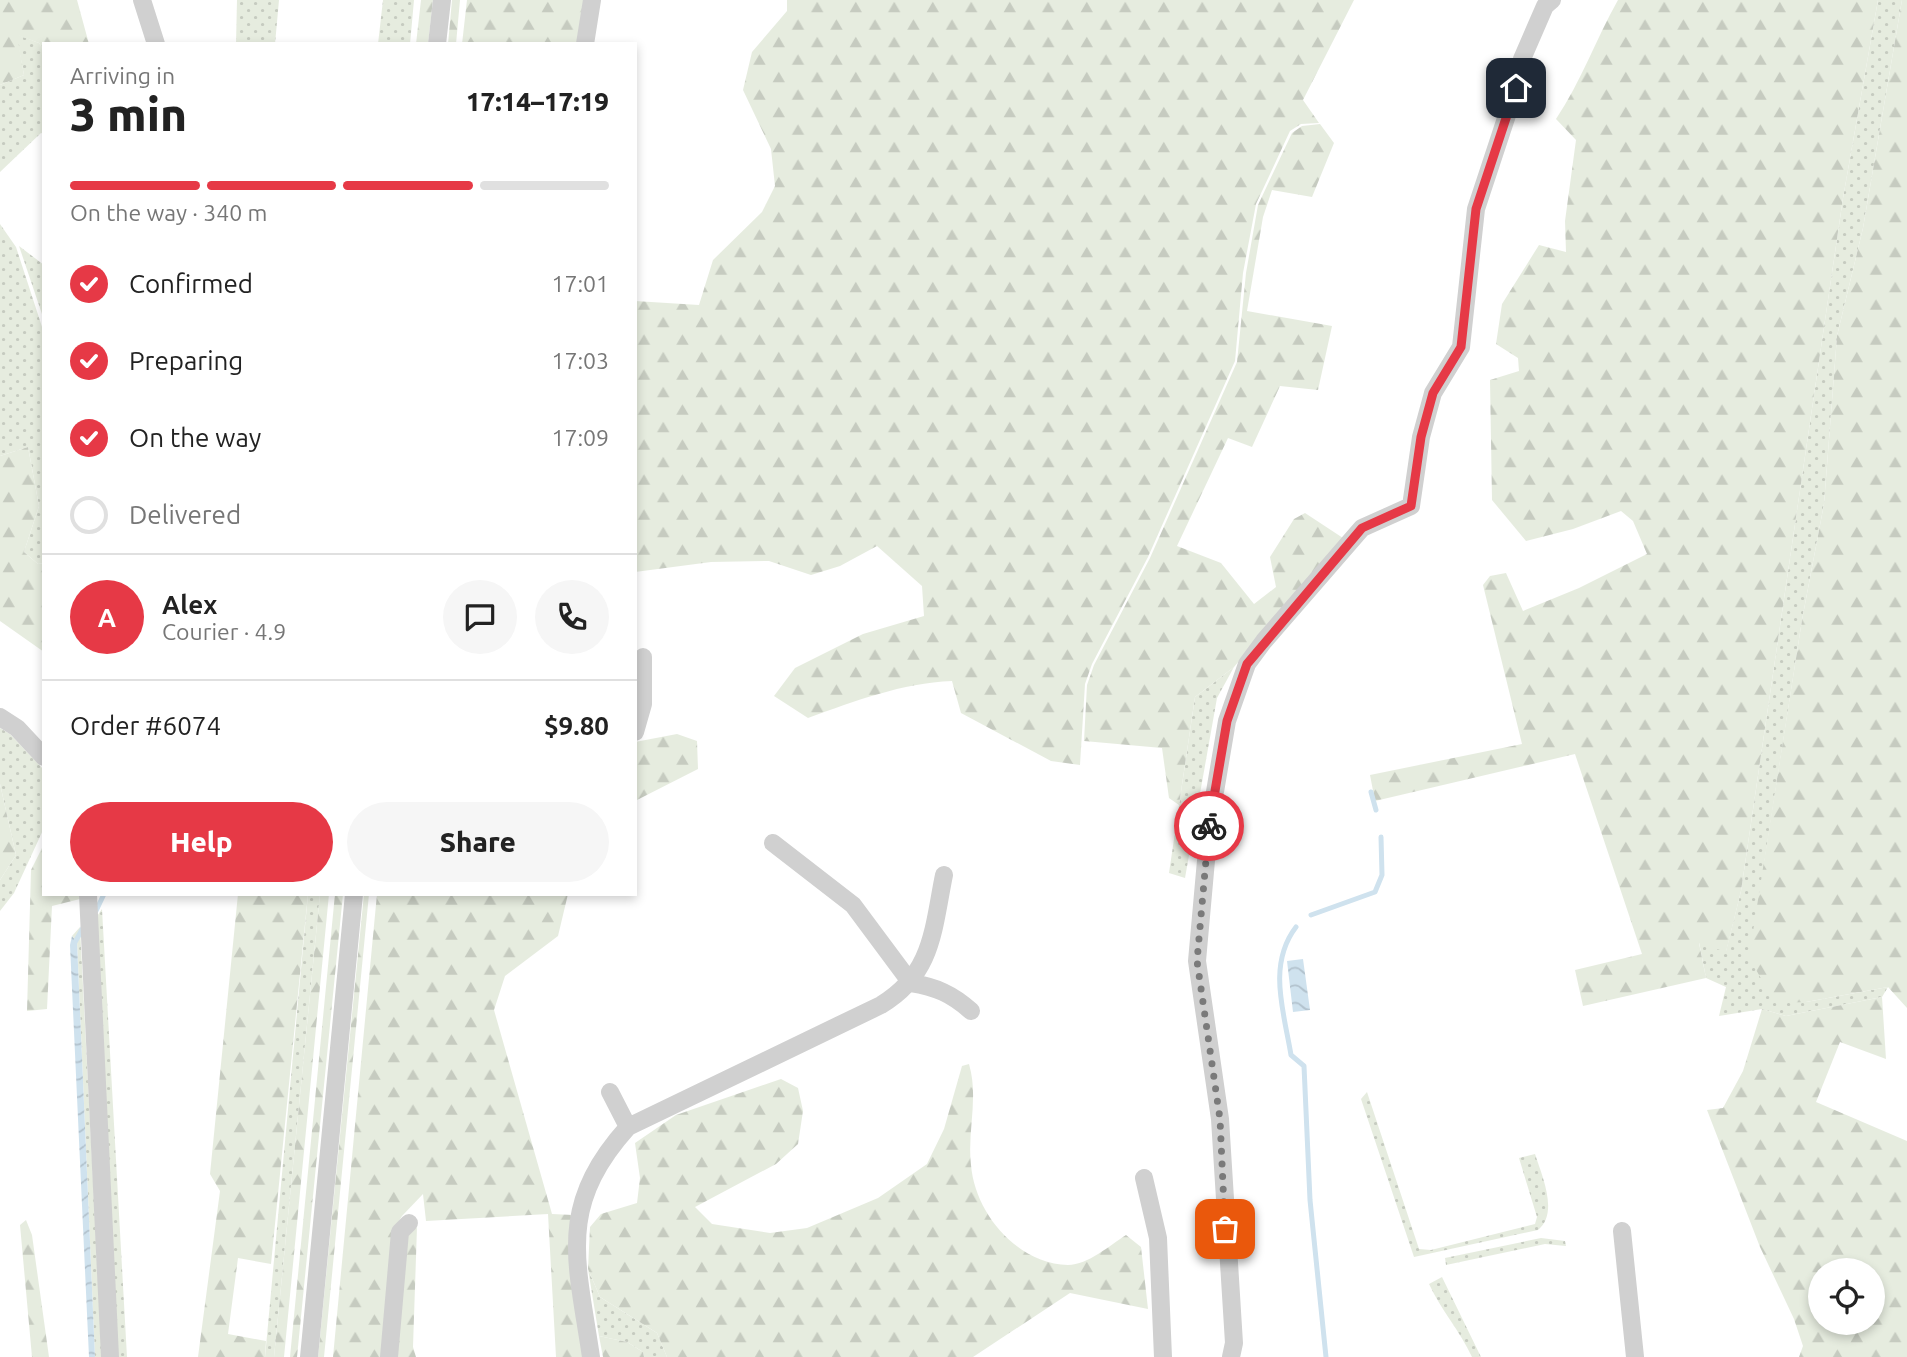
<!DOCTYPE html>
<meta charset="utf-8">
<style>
body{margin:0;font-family:Ubuntu,sans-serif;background:#f6f6f6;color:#222;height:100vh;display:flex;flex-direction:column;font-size:26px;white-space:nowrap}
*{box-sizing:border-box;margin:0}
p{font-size:23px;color:#767676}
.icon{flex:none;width:38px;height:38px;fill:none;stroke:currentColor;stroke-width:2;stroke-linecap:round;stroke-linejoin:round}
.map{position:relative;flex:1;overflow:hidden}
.sheet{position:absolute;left:42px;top:42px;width:595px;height:854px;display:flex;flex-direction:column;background:#fff;border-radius:0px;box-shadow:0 4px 10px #0003}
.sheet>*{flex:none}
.controls{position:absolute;left:1808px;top:1258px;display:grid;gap:14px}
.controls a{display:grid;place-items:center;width:77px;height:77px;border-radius:50%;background:#fff;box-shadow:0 4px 10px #0003;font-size:35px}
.pin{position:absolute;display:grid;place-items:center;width:60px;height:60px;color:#fff;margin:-30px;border-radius:14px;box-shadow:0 4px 10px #0006}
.courier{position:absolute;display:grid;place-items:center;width:70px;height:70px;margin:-35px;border:5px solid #e63946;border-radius:50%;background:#fff;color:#222;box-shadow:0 2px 9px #0007}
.head em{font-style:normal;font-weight:800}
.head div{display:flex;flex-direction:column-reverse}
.head{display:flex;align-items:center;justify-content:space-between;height:119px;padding:0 28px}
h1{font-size:46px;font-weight:800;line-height:52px}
.bar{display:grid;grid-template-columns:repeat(4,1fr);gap:10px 7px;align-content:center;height:84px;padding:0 28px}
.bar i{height:9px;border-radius:5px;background:#e0e0e0}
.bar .active{background:#e63946}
.bar p{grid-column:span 4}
.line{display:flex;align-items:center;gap:18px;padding:0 28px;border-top:2px solid #e0e0e0}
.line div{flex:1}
.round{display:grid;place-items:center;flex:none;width:74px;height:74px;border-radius:37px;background:#f6f6f6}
ol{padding:0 28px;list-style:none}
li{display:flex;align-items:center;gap:21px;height:77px}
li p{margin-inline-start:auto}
li .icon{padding:7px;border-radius:50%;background:#e63946;color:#fff;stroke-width:4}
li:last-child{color:#767676}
li i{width:38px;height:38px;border:4px solid #e0e0e0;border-radius:50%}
.cta{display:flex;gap:14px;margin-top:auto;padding:14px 28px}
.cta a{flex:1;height:80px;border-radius:42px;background:#e63946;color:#fff;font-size:28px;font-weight:800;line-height:80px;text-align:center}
.cta a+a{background:#f6f6f6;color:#222}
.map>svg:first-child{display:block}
.grass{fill:url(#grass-dots)}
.forest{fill:url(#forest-firs);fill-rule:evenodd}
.water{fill:url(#water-waves)}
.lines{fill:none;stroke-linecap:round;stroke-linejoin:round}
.stream{stroke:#cfe2ee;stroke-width:5}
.minor{stroke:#d0d0d0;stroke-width:18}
.done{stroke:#7a7a7a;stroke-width:7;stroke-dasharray:0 12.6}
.route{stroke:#e63946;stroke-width:9}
</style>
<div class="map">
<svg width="1907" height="1357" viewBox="0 0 1907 1357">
<defs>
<pattern id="grass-dots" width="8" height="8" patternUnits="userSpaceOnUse" patternTransform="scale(1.75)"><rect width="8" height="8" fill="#e6ecdf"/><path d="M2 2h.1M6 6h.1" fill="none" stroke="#c6cbc0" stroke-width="1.8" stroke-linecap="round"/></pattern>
<pattern id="forest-firs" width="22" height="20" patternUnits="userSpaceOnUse" patternTransform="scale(1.75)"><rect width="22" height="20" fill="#e6ecdf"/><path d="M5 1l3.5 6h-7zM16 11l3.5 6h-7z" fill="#c6cbc0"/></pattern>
<pattern id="water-waves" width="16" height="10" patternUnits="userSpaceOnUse" patternTransform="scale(1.75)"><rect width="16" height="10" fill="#cfe2ee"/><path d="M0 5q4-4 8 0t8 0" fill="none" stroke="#b2c2cd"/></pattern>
</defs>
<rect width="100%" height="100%" fill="#fff"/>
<path class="grass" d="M237,0H279L275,44H236Z
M383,0H414L410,44H378Z
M1878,0H1902L1863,228L1837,336L1824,504L1802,620L1764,864L1806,1002L1888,987L1882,997L1786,1016L1762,1009L1719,1016L1726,987L1706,978L1699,942L1726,951L1741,891L1843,198Z
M16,34L39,43L44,50V134L41,133L0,172V85L24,75Z
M0,224L16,247L44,333V563L38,564L24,552L39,506L28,447L0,456Z
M19,246L44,265V320Z
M1234,667L1217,698L1185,878L1169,873L1195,697Z
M0,728L10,734L44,770V828L14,893L0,911V880L16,855L0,784Z
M308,894H320L274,1357H265Z
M102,909L127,1357H117L93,922Z
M80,927L102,1357H95L77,942L72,936Z
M1367,1092L1419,1249L1431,1250L1535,1224L1537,1217L1519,1158L1535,1154C1542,1176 1559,1213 1538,1230L1414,1257L1361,1099Z
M1541,1238L1565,1241L1566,1246L1545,1244L1446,1265L1445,1258Z
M588,1269L600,1297L657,1333L667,1357H644L643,1352L627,1342L599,1336Z
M1442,1277L1479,1353L1481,1357H1472C1460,1331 1441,1310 1429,1284Z"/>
<path class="forest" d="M0,0H77L89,44H44V50L39,43L17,35L24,75L0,85Z
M421,0H433L428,44H416Z
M452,0H460L456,44H448Z
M467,0H586L578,44H462Z
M787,0H1354L1303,100L1319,123L1301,124L1290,131L1256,204L1243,273L1235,361L1148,557L1092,664L1085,684L1080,765L1051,761L961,713L952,681C902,683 855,701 808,718L774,696L795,668L863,634L924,616L922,586L877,546L840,566L811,575L769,561L711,562L635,572V301L699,305L713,260L762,212L775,186L771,149L743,90L752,52L787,11Z
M1618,0H1878L1843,198L1741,891L1726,952L1699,943L1706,978L1583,1006L1575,970L1642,954L1575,754L1375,801L1370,775L1522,744L1483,585L1490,576L1506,573L1523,611L1579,588L1647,554L1633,521L1621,511L1573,529L1526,541L1492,500L1490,380L1519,371L1518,358L1496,344L1502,304L1539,245L1566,252L1565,221L1576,140L1556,119C1581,82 1596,39 1618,0Z
M1902,0H1907V1008L1888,987L1806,1002L1781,1003L1769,993L1749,957L1802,620L1824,504L1837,336L1863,228Z
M1320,124L1334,143L1312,197L1272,190L1263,217L1247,311L1332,326L1318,390L1280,386L1252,447L1228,438L1177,546L1221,563L1254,604L1276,587L1270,557L1294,519L1305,513L1343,538L1234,667L1195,697L1179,805L1169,798L1162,748L1084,741L1087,685L1094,665L1150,558L1237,362L1246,273L1258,205L1292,133L1302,126Z
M28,447L39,506L24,552L38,564L44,563V652L0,621V456Z
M677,734L697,741L698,769L635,801V742Z
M0,784L16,855L0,880Z
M44,844V894H80V899L52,906L47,1009L27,1011L31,870Z
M238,894H308L271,1264L238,1258L228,1334L266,1341L265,1357H198L220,1191L210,1174Z
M320,894H329L284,1357H274Z
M335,894H343L297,1357H290Z
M364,894H369L324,1357H318Z
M377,894H568L558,936L505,976L494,1010L552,1214L573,1215L583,1357H556L548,1214L426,1221L423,1194L402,1216L394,1229L383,1357H333Z
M1882,997L1886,1059L1840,1042L1816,1102L1907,1141V1357H1799L1803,1346L1794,1319L1760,1247L1707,1110L1723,1108L1743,1071L1762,1009L1786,1016ZM1820,1270H1872V1323H1820Z
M969,1064C979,1098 967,1131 971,1165C975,1214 1018,1264 1068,1265C1088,1265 1110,1245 1126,1235L1141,1247L1148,1309L1070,1293L973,1357H667L657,1333L600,1297L588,1269L590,1227L601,1214L637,1203L640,1178L635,1143L676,1115L781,1079L798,1088L803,1111L798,1144L776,1164L695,1207L712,1224L770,1233L807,1228L878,1198L927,1164L944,1129L962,1066Z
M26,1220L32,1235L49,1357H32L20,1225Z
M417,1227L413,1347L416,1357H395L407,1234Z
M599,1336L627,1342L643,1352L644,1357H603Z"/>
<path class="water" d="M72,936L77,942L95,1357H89L70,945Z
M1303,959L1310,1010L1293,1012L1287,961Z"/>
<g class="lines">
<path class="stream" d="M1371,792L1376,810
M95,913L104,894
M1311,915L1375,892L1382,875L1381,837
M1296,927C1267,965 1284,1012 1291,1055L1304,1066L1310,1200L1326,1357
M74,944L84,926"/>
<path class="minor" d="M142,0L156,44
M437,44L442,0
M585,44L592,0
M0,717L17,728L44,757
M635,732L643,704V657
M773,843L853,905L911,983C936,987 952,994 971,1011
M88,894L110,1357
M610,1092L628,1127
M1144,1178L1158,1238L1163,1357
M1622,1231L1635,1357
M309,1357L354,894
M389,1357L400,1232L409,1223
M591,1357C577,1261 556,1207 628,1127L881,1005C933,974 933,929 944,875
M1231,1357L1234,1343L1220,1119L1197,961L1209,827L1227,721L1247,664L1264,641L1362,528L1411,506L1421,437L1433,393L1461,347L1476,209L1516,88L1522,59L1545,6L1552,0"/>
</g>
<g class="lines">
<path class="done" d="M1209,826L1197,961L1220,1119L1225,1229"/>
<path class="route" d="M1209,826L1227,721L1247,664L1362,528L1411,506L1421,437L1433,393L1461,347L1476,209L1516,88"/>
</g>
</svg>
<div class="controls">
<a><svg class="icon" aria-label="locate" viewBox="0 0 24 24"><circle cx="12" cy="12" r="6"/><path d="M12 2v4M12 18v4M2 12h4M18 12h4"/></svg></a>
</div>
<div class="pin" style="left:1225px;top:1229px;background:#ea580c"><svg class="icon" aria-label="bag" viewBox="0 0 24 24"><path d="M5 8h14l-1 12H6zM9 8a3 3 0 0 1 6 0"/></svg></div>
<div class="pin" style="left:1516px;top:88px;background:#1f2937"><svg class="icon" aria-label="home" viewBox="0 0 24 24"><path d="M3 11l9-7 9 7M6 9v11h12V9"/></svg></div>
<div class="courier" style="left:1209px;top:826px"><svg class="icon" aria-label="bike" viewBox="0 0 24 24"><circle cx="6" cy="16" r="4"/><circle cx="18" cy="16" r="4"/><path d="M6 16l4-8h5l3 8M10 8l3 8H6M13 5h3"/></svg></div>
<section class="sheet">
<div class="head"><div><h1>3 min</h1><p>Arriving in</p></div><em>17:14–17:19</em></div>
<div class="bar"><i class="active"></i><i class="active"></i><i class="active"></i><i></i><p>On the way · 340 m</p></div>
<ol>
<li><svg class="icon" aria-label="check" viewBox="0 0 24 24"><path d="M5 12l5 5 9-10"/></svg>Confirmed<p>17:01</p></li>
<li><svg class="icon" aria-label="check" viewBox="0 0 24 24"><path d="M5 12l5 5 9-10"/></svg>Preparing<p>17:03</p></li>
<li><svg class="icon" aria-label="check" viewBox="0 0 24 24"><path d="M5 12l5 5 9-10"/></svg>On the way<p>17:09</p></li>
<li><i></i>Delivered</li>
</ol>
<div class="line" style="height:126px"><b class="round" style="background:#e63946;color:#fff">A</b><div><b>Alex</b><p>Courier · 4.9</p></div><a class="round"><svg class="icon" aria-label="chat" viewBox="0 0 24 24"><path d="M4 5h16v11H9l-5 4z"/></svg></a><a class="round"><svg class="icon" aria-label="phone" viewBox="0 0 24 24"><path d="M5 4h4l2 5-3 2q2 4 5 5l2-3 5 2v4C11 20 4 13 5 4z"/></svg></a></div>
<div class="line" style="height:91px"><div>Order #6074</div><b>$9.80</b></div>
<div class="cta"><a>Help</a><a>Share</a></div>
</section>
</div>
